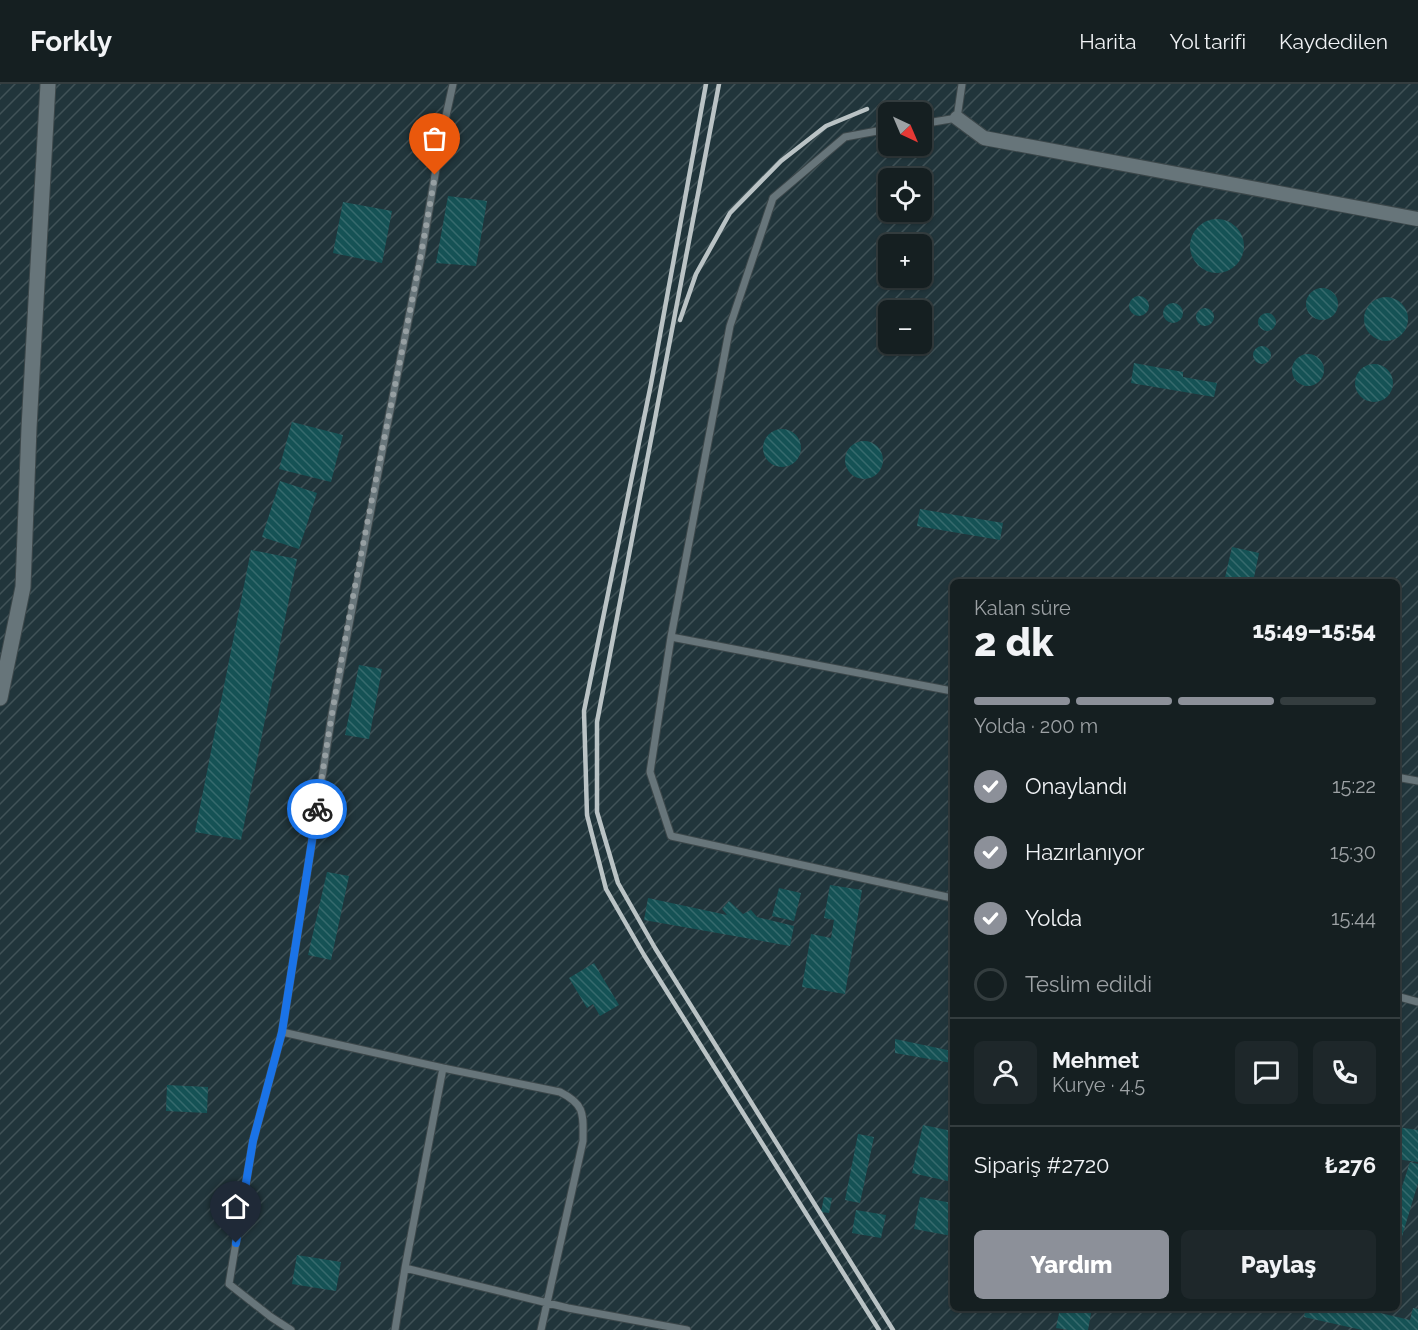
<!DOCTYPE html>
<html lang="tr">
<meta charset="utf-8">
<style>
body{margin:0;font-family:Raleway,sans-serif;background:#1e272a;color:#f1f3f6;height:100vh;display:flex;flex-direction:column;font-size:22px;white-space:nowrap}
*{box-sizing:border-box;margin:0}
p{font-size:20px;color:#9da2a5}
.icon{flex:none;width:33px;height:33px;fill:none;stroke:currentColor;stroke-width:2;stroke-linecap:round;stroke-linejoin:round}
.map{position:relative;flex:1;overflow:hidden}
.drawer{position:absolute;left:950px;top:495px;width:450px;height:732px;display:flex;flex-direction:column;background:#151f21;border-radius:9px;box-shadow:0 2px 4px #0004,0 0 0 2px #343d3f}
.drawer>*{flex:none}
.needle{width:39px;rotate:136deg}
.fabs{position:absolute;left:878px;top:18px;display:grid;gap:12px}
.fabs a{display:grid;place-items:center;width:54px;height:54px;border-radius:9px;background:#151f21;box-shadow:0 2px 4px #0004,0 0 0 2px #343d3f;font-size:30px}
.pin{position:absolute;display:grid;place-items:center;width:51px;height:51px;color:#fff;margin:-62px -26px;border-radius:50% 50% 50% 0;rotate:-45deg;box-shadow:0 0 6px #0007}
.pin .icon{rotate:45deg}
.courier{position:absolute;display:grid;place-items:center;width:60px;height:60px;margin:-30px;border:4px solid #1a73e8;border-radius:50%;background:#fff;color:#222;box-shadow:0 2px 8px #0007}
.summary em{font-style:normal;font-weight:800}
.summary div{display:flex;flex-direction:column-reverse}
.summary{display:flex;align-items:center;justify-content:space-between;height:102px;padding:0 24px}
h1{font-size:39px;font-weight:800;line-height:45px}
.bar{display:grid;grid-template-columns:repeat(4,1fr);gap:9px 6px;align-content:center;height:72px;padding:0 24px}
.bar i{height:8px;border-radius:4px;background:#343d3f}
.bar .active{background:#8c9099}
.bar p{grid-column:span 4}
.line{display:flex;align-items:center;gap:15px;padding:0 24px;border-top:2px solid #343d3f}
.line div{flex:1}
.round{display:grid;place-items:center;flex:none;width:63px;height:63px;border-radius:9px;background:#1e272a}
ol{padding:0 24px;list-style:none}
li{display:flex;align-items:center;gap:18px;height:66px}
li p{margin-inline-start:auto}
li .icon{padding:6px;border-radius:50%;background:#8c9099;color:#fff;stroke-width:4}
li:last-child{color:#9da2a5}
li i{width:33px;height:33px;border:3px solid #343d3f;border-radius:50%}
.cta{display:flex;gap:12px;margin-top:auto;padding:12px 24px}
.cta a{flex:1;height:69px;border-radius:9px;background:#8c9099;color:#fff;font-size:24px;font-weight:800;line-height:69px;text-align:center}
.cta a+a{background:#1e272a;color:#f1f3f6}
header{display:flex;align-items:center;gap:36px;box-sizing:border-box;height:84px;padding:0 30px;background:#151f21;border-bottom:2px solid #343d3f}
header strong{font-size:28px}
nav{display:flex;gap:33px;margin-inline-start:auto;font-size:21px}
.map>svg:first-child{display:block}
.industrial{fill:url(#industrial-furrows);fill-rule:evenodd}
.building{fill:url(#building-back-hatch)}
.lines{fill:none;stroke-linecap:round;stroke-linejoin:round}
.lane-casing{stroke:#3c474a;stroke-width:9}
.street-casing{stroke:#3c474a;stroke-width:16}
.secondary-casing{stroke:#3c474a;stroke-width:17}
.lane{stroke:#67757a;stroke-width:7}
.street{stroke:#67757a;stroke-width:14}
.secondary{stroke:#67757a;stroke-width:15}
.rail{stroke:#bac3c5;stroke-width:4.5}
.done{stroke:#969fa2;stroke-width:6;stroke-dasharray:0 10.8}
.route{stroke:#1a73e8;stroke-width:8}
</style>
<header>
<strong>Forkly</strong>
<nav><a>Harita</a><a>Yol tarifi</a><a>Kaydedilen</a></nav>
</header>
<div class="map">
<svg width="1418" height="1246" viewBox="0 0 1418 1246">
<defs>
<pattern id="industrial-furrows" width="10" height="10" patternUnits="userSpaceOnUse" patternTransform="scale(1.5)"><rect width="10" height="10" fill="#21353b"/><path d="M-1 1l2-2M0 10L10 0M9 11l2-2" fill="none" stroke="#405257"/></pattern>
<pattern id="building-back-hatch" width="6" height="6" patternUnits="userSpaceOnUse" patternTransform="scale(1.5)"><rect width="6" height="6" fill="#155255"/><path d="M-1 5l2 2M0 0l6 6M5-1l2 2" fill="none" stroke="#366a6d"/></pattern>
</defs>
<rect width="100%" height="100%" fill="#1c292c"/>
<path class="industrial" d="M0,0H1418V1246H0ZM888,28H921V62H888ZM888,94H921V128H888ZM888,160H921V194H888ZM888,226H921V260H888ZM952,498H1396V1224H952Z"/>
<path class="building" d="M448,112L487,117L476,182L436,179Z
M343,118L392,127L382,179L333,169Z
M1190 162a27 27 0 1 1 54 0a27 27 0 1 1-54 0Z
M1306 220a16 16 0 1 1 32 0a16 16 0 1 1-32 0Z
M1129 222a10 10 0 1 1 20 0a10 10 0 1 1-20 0Z
M1364 235a22 22 0 1 1 44 0a22 22 0 1 1-44 0Z
M1163 229a10 10 0 1 1 20 0a10 10 0 1 1-20 0Z
M1196 233a9 9 0 1 1 18 0a9 9 0 1 1-18 0Z
M1258 238a9 9 0 1 1 18 0a9 9 0 1 1-18 0Z
M1253 271a9 9 0 1 1 18 0a9 9 0 1 1-18 0Z
M1292 286a16 16 0 1 1 32 0a16 16 0 1 1-32 0Z
M1134,279L1183,288V293L1217,299L1214,313L1131,299Z
M1355 299a19 19 0 1 1 38 0a19 19 0 1 1-38 0Z
M292,338L343,351L331,398L279,385Z
M763 364a19 19 0 1 1 38 0a19 19 0 1 1-38 0Z
M845 376a19 19 0 1 1 38 0a19 19 0 1 1-38 0Z
M280,397L317,409L299,465L262,453Z
M920,425L1003,439L1000,456L917,442Z
M1232,463L1259,469L1253,498H1224Z
M251,466L297,475L241,756L195,748Z
M359,581L382,585L369,655L345,651Z
M327,788L349,792L331,876L308,871Z
M830,801L862,806L845,910L802,903L811,850L831,854L834,836L824,834Z
M779,804L801,809L794,837L772,832Z
M648,814L727,831L722,825L729,817L743,830L751,826L757,833L794,842L790,862L644,836Z
M594,879L619,921L600,932L593,920L587,924L569,894Z
M895,955L952,967V979L895,969Z
M167,1001L208,1003L207,1029L166,1027Z
M923,1041L952,1047V1098L912,1089Z
M1396,1043L1418,1046V1078L1396,1075Z
M858,1050L874,1053L860,1119L845,1116Z
M1410,1078L1418,1080V1099L1397,1169L1396,1121Z
M824,1113L832,1114L829,1129L821,1128Z
M920,1113L952,1119V1152L914,1145Z
M856,1126L886,1131L881,1154L852,1149Z
M297,1171L341,1178L336,1207L292,1200Z
M1060,1224H1092L1088,1246H1069L1056,1244Z
M1306,1224H1359L1410,1236L1413,1224L1418,1225V1246H1362L1304,1233Z"/>
<g class="lines">
<g class="lane-casing">
<path id="lane" d="M921,40L957,34L962,0
M888,45L845,53L773,114L730,242L671,553L650,688L671,752L952,814
M671,553L952,607
M1396,693L1418,697
M1396,912L1418,918
M282,948L443,984L560,1008C586,1021 583,1031 583,1057L541,1246
M405,1184L443,984
M291,1246L271,1233L229,1200L253,1057L282,948L332,630L387,342L421,173L442,50L453,0
M395,1246L405,1184L568,1224L687,1246"/>
</g>
<g class="street-casing">
<path id="street" d="M957,34L984,54L1418,135"/>
</g>
<g class="secondary-casing">
<path id="secondary" d="M0,614L23,503L29,344L48,0"/>
</g>
<use href="#lane" class="lane"/>
<use href="#street" class="street"/>
<use href="#secondary" class="secondary"/>
<path class="rail" d="M706,0L651,300L584,627L587,731L606,805L644,871L879,1246
M719,0L597,638V728L618,799L655,864L893,1246
M680,236L696,190L730,129L781,77L826,42L867,25"/>
</g>
<g class="lines">
<path class="done" d="M317,725C336,596 361,468 387,341C404,257 421,175 435,91"/>
<path class="route" d="M236,1159L253,1057L282,948L317,725"/>
</g>
</svg>
<div class="fabs">
<a><svg class="needle" viewBox="-14 -14 28 28"><path d="M0-13l5 13h-10z" fill="#e53935"/><path d="M0 13l5-13h-10z" fill="#9da2a5"/></svg></a>
<a><svg class="icon" aria-label="locate" viewBox="0 0 24 24"><circle cx="12" cy="12" r="6"/><path d="M12 2v4M12 18v4M2 12h4M18 12h4"/></svg></a>
<a>+</a>
<a>−</a>
</div>
<div class="pin" style="left:435px;top:91px;background:#ea580c"><svg class="icon" aria-label="bag" viewBox="0 0 24 24"><path d="M5 8h14l-1 12H6zM9 8a3 3 0 0 1 6 0"/></svg></div>
<div class="pin" style="left:236px;top:1159px;background:#1f2937"><svg class="icon" aria-label="home" viewBox="0 0 24 24"><path d="M3 11l9-7 9 7M6 9v11h12V9"/></svg></div>
<div class="courier" style="left:317px;top:725px"><svg class="icon" aria-label="bike" viewBox="0 0 24 24"><circle cx="6" cy="16" r="4"/><circle cx="18" cy="16" r="4"/><path d="M6 16l4-8h5l3 8M10 8l3 8H6M13 5h3"/></svg></div>
<section class="drawer">
<div class="summary"><div><h1>2 dk</h1><p>Kalan süre</p></div><em>15:49–15:54</em></div>
<div class="bar"><i class="active"></i><i class="active"></i><i class="active"></i><i></i><p>Yolda · 200 m</p></div>
<ol>
<li><svg class="icon" aria-label="check" viewBox="0 0 24 24"><path d="M5 12l5 5 9-10"/></svg>Onaylandı<p>15:22</p></li>
<li><svg class="icon" aria-label="check" viewBox="0 0 24 24"><path d="M5 12l5 5 9-10"/></svg>Hazırlanıyor<p>15:30</p></li>
<li><svg class="icon" aria-label="check" viewBox="0 0 24 24"><path d="M5 12l5 5 9-10"/></svg>Yolda<p>15:44</p></li>
<li><i></i>Teslim edildi</li>
</ol>
<div class="line" style="height:108px"><a class="round"><svg class="icon" aria-label="person" viewBox="0 0 24 24"><circle cx="12" cy="8" r="4"/><path d="M4 21q1-7 8-7t8 7"/></svg></a><div><b>Mehmet</b><p>Kurye · 4.5</p></div><a class="round"><svg class="icon" aria-label="chat" viewBox="0 0 24 24"><path d="M4 5h16v11H9l-5 4z"/></svg></a><a class="round"><svg class="icon" aria-label="phone" viewBox="0 0 24 24"><path d="M5 4h4l2 5-3 2q2 4 5 5l2-3 5 2v4C11 20 4 13 5 4z"/></svg></a></div>
<div class="line" style="height:78px"><div>Sipariş #2720</div><b>₺276</b></div>
<div class="cta"><a>Yardım</a><a>Paylaş</a></div>
</section>
</div>
